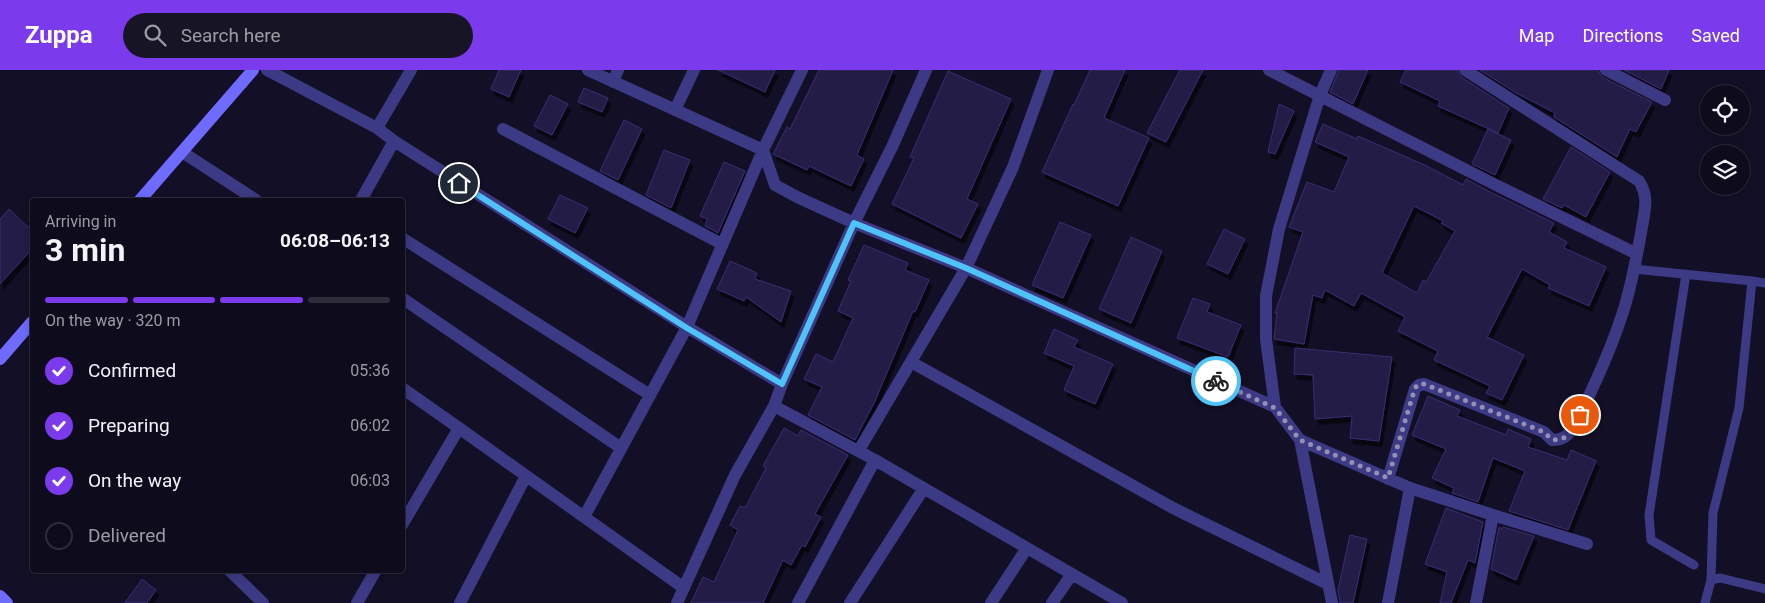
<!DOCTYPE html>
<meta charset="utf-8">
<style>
body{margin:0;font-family:Roboto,sans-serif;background:#171425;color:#f1f3f6;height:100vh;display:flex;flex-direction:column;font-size:19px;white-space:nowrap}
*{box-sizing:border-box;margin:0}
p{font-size:16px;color:#9b9ba3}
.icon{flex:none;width:28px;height:28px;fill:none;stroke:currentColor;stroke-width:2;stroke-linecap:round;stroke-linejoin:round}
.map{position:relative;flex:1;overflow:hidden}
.sheet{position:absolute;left:30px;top:128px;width:375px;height:375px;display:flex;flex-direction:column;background:#0e0b1c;border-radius:5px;box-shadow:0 2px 12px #0003,0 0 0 1px #2e2b3b}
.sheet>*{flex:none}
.buttons{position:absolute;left:1700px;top:15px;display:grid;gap:10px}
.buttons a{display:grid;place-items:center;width:50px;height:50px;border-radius:50%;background:#0e0b1c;box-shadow:0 2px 12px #0003,0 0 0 1px #2e2b3b;font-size:25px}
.pin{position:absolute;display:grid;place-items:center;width:42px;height:42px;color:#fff;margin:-21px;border:2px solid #fff;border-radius:50%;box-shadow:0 1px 5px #0007}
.courier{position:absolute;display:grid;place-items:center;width:50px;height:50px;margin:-25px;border:4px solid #4fc3f7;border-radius:50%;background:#fff;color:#222;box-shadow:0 1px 6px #0007}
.summary em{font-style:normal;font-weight:700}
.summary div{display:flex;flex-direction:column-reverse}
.summary{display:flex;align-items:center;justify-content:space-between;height:85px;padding:0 15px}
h1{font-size:32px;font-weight:700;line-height:38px}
.bar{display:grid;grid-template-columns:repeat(4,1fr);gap:8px 5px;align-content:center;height:60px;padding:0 15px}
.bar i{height:6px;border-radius:4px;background:#2e2b3b}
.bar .current{background:#7c3aed}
.bar p{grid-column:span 4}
ol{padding:0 15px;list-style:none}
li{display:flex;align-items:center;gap:15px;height:55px}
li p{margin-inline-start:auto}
li .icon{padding:5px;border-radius:50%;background:#7c3aed;color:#fff;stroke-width:4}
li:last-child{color:#9b9ba3}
li i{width:28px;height:28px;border:2px solid #2e2b3b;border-radius:50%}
header{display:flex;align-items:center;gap:30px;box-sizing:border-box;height:70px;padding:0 25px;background:#7c3aed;color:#fff}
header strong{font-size:24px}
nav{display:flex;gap:28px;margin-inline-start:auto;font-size:18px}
.search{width:350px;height:45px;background:#171425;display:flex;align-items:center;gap:12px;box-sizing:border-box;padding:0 18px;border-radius:28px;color:#9b9ba3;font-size:19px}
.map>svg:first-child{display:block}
.building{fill:#241b47;stroke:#3b2d73;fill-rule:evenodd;filter:url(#shadow)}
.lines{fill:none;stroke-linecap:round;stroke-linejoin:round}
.lane{stroke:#3d3a85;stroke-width:9}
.street{stroke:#3d3a85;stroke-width:12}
.secondary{stroke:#6f6bff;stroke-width:12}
.done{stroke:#948fb3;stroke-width:5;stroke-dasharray:0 9}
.route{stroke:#4fc3f7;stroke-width:6}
</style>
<header>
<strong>Zuppa</strong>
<div class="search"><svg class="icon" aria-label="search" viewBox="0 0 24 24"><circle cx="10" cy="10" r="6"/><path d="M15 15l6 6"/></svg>Search here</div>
<nav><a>Map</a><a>Directions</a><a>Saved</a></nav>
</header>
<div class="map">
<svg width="1765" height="533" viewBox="0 0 1765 533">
<defs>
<filter id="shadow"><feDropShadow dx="3" dy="5.5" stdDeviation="0" flood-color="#0009"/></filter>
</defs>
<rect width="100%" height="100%" fill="#130f26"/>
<path class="building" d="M499,0H521L509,27L491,19Z
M718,0H775L765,22Z
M819,0H893L857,85L864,89L851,116L809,96L807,100L773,84L787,57L790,59Z
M1090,0H1125L1104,48L1149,68L1118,136L1042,102L1073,34L1074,35Z
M1180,0H1203L1166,72L1147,63Z
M1339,0H1368L1353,34L1330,22Z
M1406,0H1457L1461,7L1509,38L1498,63L1438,36L1440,31L1400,12Z
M1480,0H1598L1602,7L1652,32L1636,62L1630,59L1617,87L1554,47L1555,43L1516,23Z
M1624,0H1669L1661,19Z
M948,1L1011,29L967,129L978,134L961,168L892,134L914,88L910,87Z
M584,18L608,28L602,42L578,32Z
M550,25L568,34L552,65L534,56Z
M1279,34L1294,41L1275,84L1268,82Z
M624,50L642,59L618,110L600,101Z
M1323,54L1357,69L1358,66L1427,96L1463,115L1466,109L1488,121L1554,153L1549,162L1567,172L1564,178L1606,197L1589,236L1548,218L1550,215L1522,199L1487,267L1524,285L1502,330L1486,323L1490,316L1434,290L1438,281L1398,261L1405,247L1361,223L1354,236L1325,220L1322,228L1313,225L1304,274L1274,269L1277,243H1275L1303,162L1289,157L1307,112L1334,122L1349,87L1315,72ZM1414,136L1443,151L1441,153L1455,161L1426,212L1423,210L1417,223L1382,203Z
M1488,59L1511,70L1495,105L1472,94Z
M1571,77L1610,102L1586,147L1564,135L1562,138L1543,129Z
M664,80L690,90L671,138L646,125Z
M724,92L745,101L718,163L705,156L707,149L700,146Z
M560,125L588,138L575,163L548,149Z
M9,139L32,161V179L0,214V149Z
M1060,152L1091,165L1063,228L1032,215Z
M1224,159L1245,169L1228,204L1207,194Z
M1131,167L1162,181L1131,253L1099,239Z
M864,175L908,193L905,200L929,210L915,242L913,241L875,331L855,370L808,345L822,317L804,309L816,284L833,292L853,248L838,241L851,211L848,210Z
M730,191L757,203L755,209L791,221L781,252L746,227L744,231L717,219Z
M1193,228L1210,234L1207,242L1241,255L1228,287L1177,268Z
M1054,259L1078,270L1074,277L1113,294L1095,334L1064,320L1074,296L1044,283Z
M1295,278L1392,287L1379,371L1350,368L1352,346L1315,349L1313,305L1294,304Z
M1428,326L1460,340L1457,346L1506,365L1508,359L1531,369L1528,377L1567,390L1571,380L1596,391L1568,460L1509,441L1525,401L1493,388L1478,432L1452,423L1454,418L1432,408L1446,379L1412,365Z
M784,358L798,366L801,360L848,385L815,444L821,447L805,477L802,475L791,495L783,490L763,533H691L703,507L714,512L738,460L730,455L740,436L745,438L766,398L763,396Z
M1446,438L1483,452L1475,493L1468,490L1451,533H1440L1447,502L1425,494Z
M1499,457L1502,459L1503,457L1534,466L1516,510L1491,499Z
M1350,465L1367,469L1353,533H1340L1338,520Z
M142,509L156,520L147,533H125Z"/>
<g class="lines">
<path class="lane" d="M1634,199L1752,211
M1686,204L1649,445L1651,470L1694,495
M1711,510L1713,443L1739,338L1752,211L1765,213
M1705,533L1711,510L1720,508L1765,519"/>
<path class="street" d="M267,0L377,58L394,71L361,130
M588,0L763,80L775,115L797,127L854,153L966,198L1275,337
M1269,0L1498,116L1637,184
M1331,0L1320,25L1279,159L1266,226V269L1275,337L1300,370L1332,533
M1606,0L1665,30
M613,12L618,0
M675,40L694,0
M377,58L411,0
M503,59L722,174
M394,71L687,257L782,314
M182,82L256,130
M402,168L650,325
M402,228L621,378
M911,292L1173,438L1328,514
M402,318L459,358L402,455
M774,336L875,390L798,533
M459,358L684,518
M1300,370L1410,418L1493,445L1476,533
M859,380L966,198L1013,97L1048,0
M875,390L1122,533
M1388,409L1415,319L1419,315L1424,314L1544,362L1552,370C1562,370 1566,367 1573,359C1591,322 1609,285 1622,245C1631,219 1636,190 1641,163C1644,143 1650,128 1639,111L1465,0
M1493,445L1587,474
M584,447L687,257L763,80L802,0
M229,500L263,533
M357,533L376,500
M460,533L526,406
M677,533L735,405L774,336L782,314L854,153L892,77L926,0
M850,533L924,418
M991,533L1027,478
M1052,533L1072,504
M1388,533L1410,418"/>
<path class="secondary" d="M140,130L253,0
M0,289L32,252
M0,526L7,533"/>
</g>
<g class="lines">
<path class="done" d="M1216,311L1275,338L1300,370L1388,408L1415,318L1418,314H1424L1544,362L1552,370C1570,370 1573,359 1580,345"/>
<path class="route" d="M459,113L687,258L782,314L854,153L966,198L1216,311"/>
</g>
</svg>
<div class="buttons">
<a><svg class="icon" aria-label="locate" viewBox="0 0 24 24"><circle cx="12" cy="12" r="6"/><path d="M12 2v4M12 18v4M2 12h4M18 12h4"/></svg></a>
<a><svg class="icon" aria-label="layers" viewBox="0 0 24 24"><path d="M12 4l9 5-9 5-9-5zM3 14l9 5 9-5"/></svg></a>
</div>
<div class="pin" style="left:1580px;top:345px;background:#ea580c"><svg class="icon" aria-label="bag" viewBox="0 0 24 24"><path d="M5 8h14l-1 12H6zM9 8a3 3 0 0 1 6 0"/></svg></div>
<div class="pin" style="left:459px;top:113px;background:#1f2937"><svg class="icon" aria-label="home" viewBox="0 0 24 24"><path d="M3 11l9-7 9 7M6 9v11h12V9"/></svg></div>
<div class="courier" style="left:1216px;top:311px"><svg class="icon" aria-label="bike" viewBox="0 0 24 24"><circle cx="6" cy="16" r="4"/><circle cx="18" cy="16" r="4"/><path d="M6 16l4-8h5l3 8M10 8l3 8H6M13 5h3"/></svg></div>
<section class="sheet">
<div class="summary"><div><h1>3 min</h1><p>Arriving in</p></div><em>06:08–06:13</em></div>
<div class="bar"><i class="current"></i><i class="current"></i><i class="current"></i><i></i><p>On the way · 320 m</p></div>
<ol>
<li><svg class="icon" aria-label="check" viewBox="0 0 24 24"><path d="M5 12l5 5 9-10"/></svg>Confirmed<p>05:36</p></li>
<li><svg class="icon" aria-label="check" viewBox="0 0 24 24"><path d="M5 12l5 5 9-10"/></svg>Preparing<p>06:02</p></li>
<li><svg class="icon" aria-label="check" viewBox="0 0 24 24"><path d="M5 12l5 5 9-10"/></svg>On the way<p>06:03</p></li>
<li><i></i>Delivered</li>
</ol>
</section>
</div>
